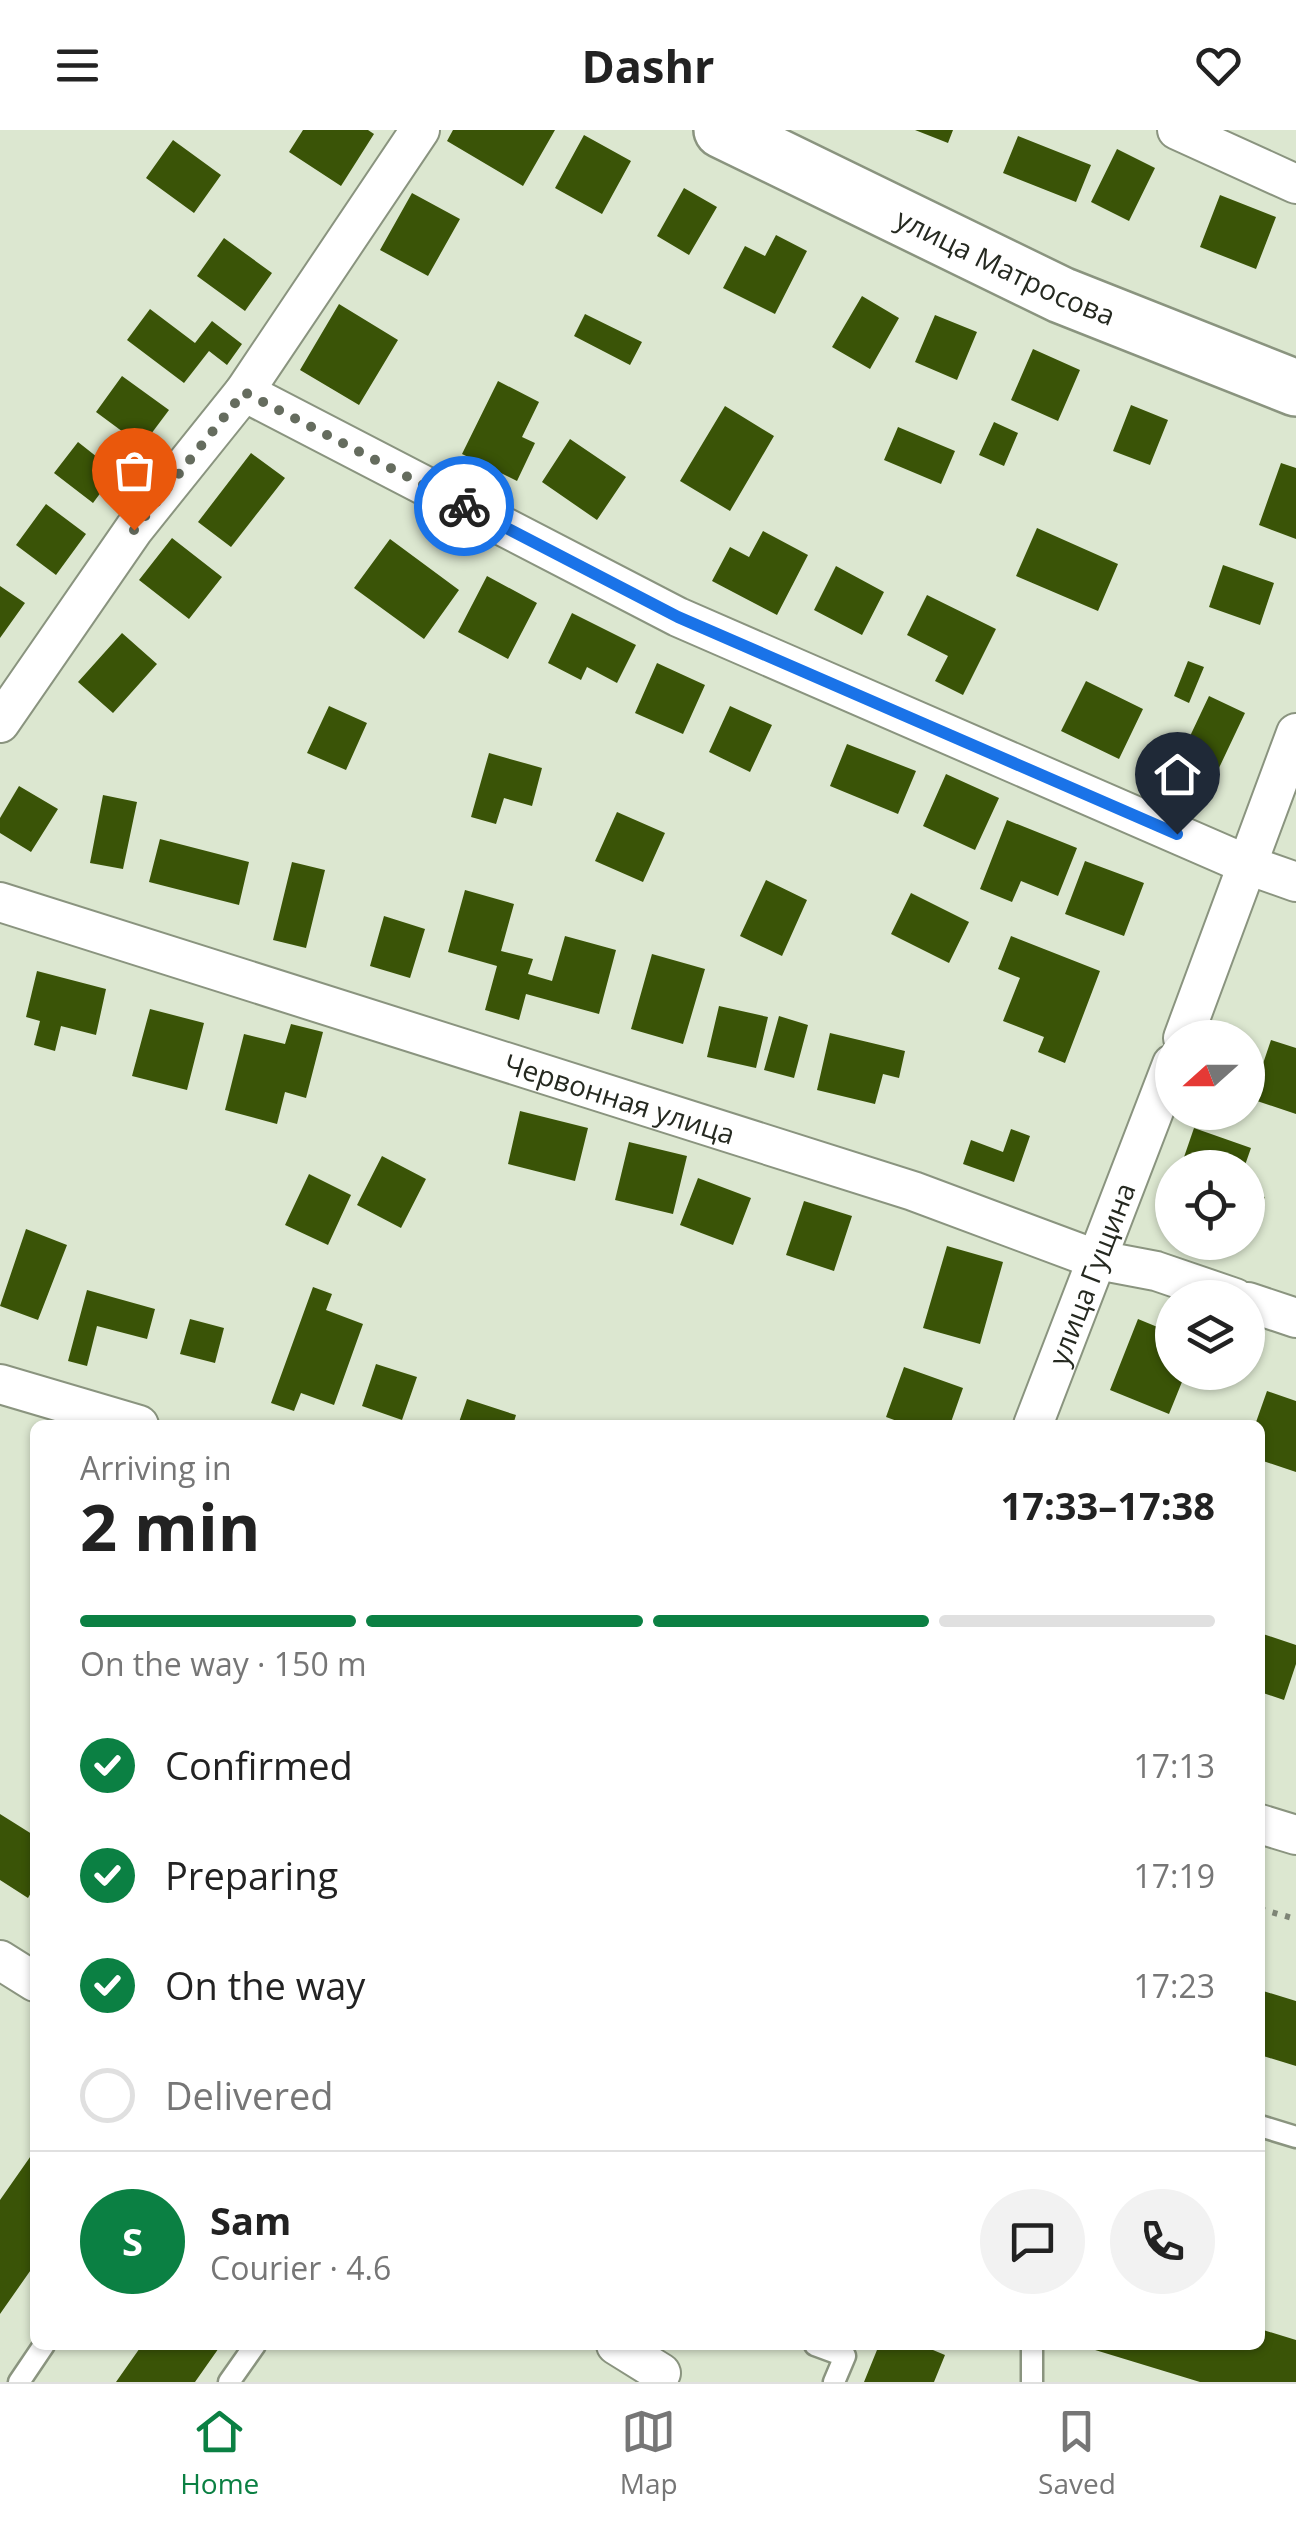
<!DOCTYPE html>
<meta charset="utf-8">
<style>
body{margin:0;font-family:"Open Sans",sans-serif;background:#f2f2f2;color:#222;height:100vh;display:flex;flex-direction:column;font-size:38px;white-space:nowrap}
*{box-sizing:border-box;margin:0}
p{font-size:32px;color:#767676}
.icon{flex:none;width:55px;height:55px;fill:none;stroke:currentColor;stroke-width:2;stroke-linecap:round;stroke-linejoin:round}
.map{position:relative;flex:1;overflow:hidden}
.sheet{position:absolute;left:30px;top:1290px;width:1235px;height:930px;display:flex;flex-direction:column;background:#fff;border-radius:15px;box-shadow:0 2px 8px #0004}
.sheet>*{flex:none}
.needle{width:65px;rotate:249deg}
.tools{position:absolute;left:1155px;top:890px;display:grid;gap:20px}
.tools a{display:grid;place-items:center;width:110px;height:110px;border-radius:50%;background:#fff;box-shadow:0 2px 8px #0004;font-size:50px}
.pin{position:absolute;display:grid;place-items:center;width:85px;height:85px;color:#fff;margin:-102px -42px;border-radius:50% 50% 50% 0;rotate:-45deg;box-shadow:0 0 10px #0007}
.pin .icon{rotate:45deg}
.courier{position:absolute;display:grid;place-items:center;width:100px;height:100px;margin:-50px;border:8px solid #1a73e8;border-radius:50%;background:#fff;color:#222;box-shadow:0 2px 12px #0007}
.summary em{font-style:normal;font-weight:700}
.summary div{display:flex;flex-direction:column-reverse}
.summary{display:flex;align-items:center;justify-content:space-between;height:170px;padding:0 50px}
h1{font-size:65px;font-weight:700;line-height:75px}
.bar{display:grid;grid-template-columns:repeat(4,1fr);gap:15px 10px;align-content:center;height:120px;padding:0 50px}
.bar i{height:12px;border-radius:8px;background:#e0e0e0}
.bar .current{background:#0b8043}
.bar p{grid-column:span 4}
.line{display:flex;align-items:center;gap:25px;padding:0 50px;border-top:2px solid #e0e0e0}
.line div{flex:1}
.round{display:grid;place-items:center;flex:none;width:105px;height:105px;border-radius:52px;background:#f2f2f2}
ol{padding:0 50px;list-style:none}
li{display:flex;align-items:center;gap:30px;height:110px}
li p{margin-inline-start:auto}
li .icon{padding:10px;border-radius:50%;background:#0b8043;color:#fff;stroke-width:4}
li:last-child{color:#767676}
li i{width:55px;height:55px;border:5px solid #e0e0e0;border-radius:50%}
header{display:flex;justify-content:space-between;align-items:center;height:130px;padding:0 50px;background:#fff;font-size:45px;font-weight:700}
.menu{display:flex;justify-content:space-around;align-items:center;height:140px;border-top:2px solid #e0e0e0;background:#fff;font-size:28px;color:#767676}
.menu a{display:grid;justify-items:center;gap:5px}
.menu .current{color:#0b8043}
.map>svg:first-child{display:block}
.building{fill:#3a5407}
.lines{fill:none;stroke-linecap:round;stroke-linejoin:round}
.lane-casing{stroke:#8a947f;stroke-width:25}
.street-casing{stroke:#8a947f;stroke-width:42}
.secondary-casing{stroke:#8a947f;stroke-width:60}
.path{stroke:#7e8576;stroke-width:6;stroke-dasharray:5 8;stroke-linecap:butt}
.lane{stroke:#fff;stroke-width:20}
.street{stroke:#fff;stroke-width:38}
.secondary{stroke:#fff;stroke-width:55}
.done{stroke:#656c5e;stroke-width:10;stroke-dasharray:0 18}
.route{stroke:#1a73e8;stroke-width:12}
.labels{text-anchor:middle;dominant-baseline:central;stroke-width:10;stroke-linejoin:round;paint-order:stroke}
.street-label{font-size:28px;fill:#252920;stroke:#dce7d0}
</style>
<header><svg class="icon" aria-label="menu" viewBox="0 0 24 24"><path d="M4 6h16M4 12h16M4 18h16"/></svg>Dashr<svg class="icon" aria-label="heart" viewBox="0 0 24 24"><path d="M12 20l-8-8c-3-5 5-10 8-4 3-6 11-1 8 4z"/></svg></header>
<div class="map">
<svg width="1296" height="2252" viewBox="0 0 1296 2252">
<rect width="100%" height="100%" fill="#dce7d0"/>
<path class="building" d="M303,0H368L374,4L341,56L289,22Z
M453,0H555L523,56L447,11Z
M915,0H953L948,13Z
M584,5L631,31L602,84L555,58Z
M1018,6L1091,35L1076,72L1003,43Z
M173,10L221,45L194,83L146,48Z
M1117,19L1155,38L1129,91L1091,72Z
M684,58L717,77L689,125L657,106Z
M412,63L460,89L428,146L380,120Z
M1220,65L1276,87L1256,139L1200,117Z
M776,105L807,121L775,184L723,158L745,116L765,126Z
M224,108L272,143L245,181L197,146Z
M862,166L899,188L870,239L832,217Z
M339,174L398,210L359,275L300,240Z
M150,179L195,213L212,191L242,214L227,235L209,221L184,253L127,210Z
M585,184L642,212L630,235L574,206Z
M935,185L977,202L957,250L915,232Z
M1033,219L1080,240L1058,291L1011,270Z
M122,246L169,280L142,316L96,282Z
M498,251L539,272L522,307L535,313L517,351L462,324Z
M1131,275L1168,290L1150,335L1113,321Z
M725,276L774,306L730,381L680,351Z
M994,292L1018,303L1004,336L979,325Z
M898,297L955,321L941,354L884,330Z
M570,309L626,347L597,390L542,352Z
M78,312L116,342L93,373L54,343Z
M251,323L285,348L231,417L198,392Z
M1281,333L1296,338V409L1259,395Z
M46,374L86,404L56,445L16,415Z
M1037,398L1118,434L1098,481L1016,446Z
M763,401L808,425L777,485L712,451L730,417L749,427Z
M172,408L222,447L189,489L139,450Z
M390,409L459,460L424,509L354,458Z
M1223,435L1274,453L1260,495L1209,477Z
M836,436L884,462L862,505L814,480Z
M487,446L537,473L508,529L458,502Z
M0,456L25,473L0,508Z
M927,465L996,499L963,565L935,551L948,526L907,505Z
M572,483L636,515L617,553L587,537L581,550L548,533Z
M122,503L157,534L113,583L78,552Z
M1188,531L1204,537L1189,573L1174,566Z
M657,533L705,555L683,604L635,583Z
M1086,551L1143,579L1119,629L1061,601Z
M1209,566L1245,583L1210,657L1174,640Z
M329,576L367,593L346,640L307,623Z
M730,576L772,595L750,642L709,622Z
M1155,610L1173,619L1157,653L1139,645Z
M847,614L916,641L898,684L830,656Z
M489,623L542,638L532,676L504,668L496,694L471,687Z
M946,644L999,668L975,720L923,696Z
M19,656L58,679L31,722L0,703V688Z
M103,665L137,672L123,739L90,733Z
M617,682L665,703L643,752L595,731Z
M1007,690L1077,718L1058,766L1021,751L1012,772L980,759Z
M160,709L249,732L239,775L149,752Z
M1085,731L1144,753L1124,806L1065,784Z
M292,732L325,740L306,818L273,810Z
M766,750L807,770L782,826L740,806Z
M465,760L514,774L501,821L533,829L528,844L552,851L565,806L616,820L599,884L526,864L519,890L485,880L497,836L448,822Z
M911,763L969,792L949,833L891,804Z
M384,786L425,799L410,848L370,836Z
M1011,806L1100,841L1065,933L1038,922L1044,907L1003,891L1020,848L998,839Z
M652,824L705,839L683,914L631,899Z
M37,841L106,859L96,905L61,896L55,921L34,915L40,891L26,887Z
M719,876L768,887L756,938L707,927Z
M150,879L204,893L187,960L132,946Z
M779,886L808,895L794,948L764,940Z
M291,894L323,902L306,968L285,962L277,994L225,980L244,904L285,914Z
M830,903L905,921L899,948L883,944L875,974L817,960Z
M1271,910L1296,918V984L1251,969Z
M520,981L588,998L575,1051L508,1034Z
M1194,998L1251,1018L1244,1038H1205L1183,1030Z
M1011,999L1030,1006L1014,1052L963,1034L971,1010L1003,1022Z
M629,1012L687,1026L673,1084L615,1070Z
M382,1026L426,1049L401,1098L357,1075Z
M309,1044L351,1065L328,1115L285,1095Z
M698,1048L751,1068L733,1115L680,1095Z
M1248,1061L1265,1067L1252,1106L1248,1105Z
M804,1071L852,1086L834,1141L786,1125Z
M26,1099L67,1115L38,1190L0,1176Z
M947,1116L1003,1132L980,1214L923,1198Z
M313,1157L332,1164L326,1180L363,1194L334,1275L301,1263L294,1281L271,1273Z
M87,1160L155,1179L147,1209L97,1196L87,1236L68,1231Z
M190,1189L224,1198L215,1233L180,1224Z
M1138,1189L1172,1203V1242H1186L1169,1284L1110,1260Z
M376,1234L417,1247L402,1290L362,1276Z
M904,1237L963,1258L950,1295H908L886,1287Z
M1267,1261L1296,1271V1342L1260,1330V1295H1255Z
M467,1269L516,1285L513,1295H458Z
M1260,1503L1296,1515V1534L1284,1570L1260,1562Z
M0,1684L35,1706V1756L28,1768L0,1750Z
M1260,1860L1296,1871V1936L1260,1925Z
M35,2020V2134L0,2184V2070Z
M1260,2199L1296,2210V2252H1200L1082,2216L1260,2215Z
M142,2215H221L195,2252H116Z
M879,2215H921L945,2225L934,2252H864Z"/>
<g class="lines">
<g class="lane-casing">
<path id="lane" d="M1260,1996L1296,2007
M815,2215L845,2226L834,2252
M19,2252L44,2215
M229,2252L255,2215
M1032,2252V2215"/>
</g>
<g class="street-casing">
<g id="street">
<path d="M1177,0L1296,54"/>
<path d="M244,262L678,487L1248,735L1296,752"/>
<path d="M0,593L134,399L244,262L420,0"/>
<path id="s1" d="M0,772L913,1061L1098,1130L1156,1141L1235,1168"/>
<path d="M1183,908L1296,603"/>
<path d="M1248,1172L1296,1188"/>
<path d="M0,1254L139,1295"/>
<path id="s2" d="M1033,1295L1172,934"/>
<path d="M1260,1694L1296,1705"/>
<path d="M0,1830L35,1852"/>
<path d="M616,2215L661,2243"/>
</g>
</g>
<g class="secondary-casing">
<g id="secondary">
<path id="s3" d="M722,0L1061,165L1296,258"/>
</g>
</g>
<path class="path" d="M1260,1779L1296,1789"/>
<use href="#lane" class="lane"/>
<use href="#street" class="street"/>
<use href="#secondary" class="secondary"/>
</g>
<g class="lines">
<path class="done" d="M134,400L244,262L464,376"/>
<path class="route" d="M464,376L678,487L1177,704"/>
</g>
<g class="labels">
<g class="street-label">
<text stroke="none"><textPath href="#s3" startOffset="315">улица Матросова</textPath></text>
<text stroke="none"><textPath href="#s1" startOffset="650">Червонная улица</textPath></text>
<text stroke="none"><textPath href="#s2" startOffset="162">улица Гущина</textPath></text>
</g>
</g>
</svg>
<div class="tools">
<a><svg class="needle" viewBox="-14 -14 28 28"><path d="M0-13l5 13h-10z" fill="#e53935"/><path d="M0 13l5-13h-10z" fill="#767676"/></svg></a>
<a><svg class="icon" aria-label="locate" viewBox="0 0 24 24"><circle cx="12" cy="12" r="6"/><path d="M12 2v4M12 18v4M2 12h4M18 12h4"/></svg></a>
<a><svg class="icon" aria-label="layers" viewBox="0 0 24 24"><path d="M12 4l9 5-9 5-9-5zM3 14l9 5 9-5"/></svg></a>
</div>
<div class="pin" style="left:134px;top:400px;background:#ea580c"><svg class="icon" aria-label="bag" viewBox="0 0 24 24"><path d="M5 8h14l-1 12H6zM9 8a3 3 0 0 1 6 0"/></svg></div>
<div class="pin" style="left:1177px;top:704px;background:#1f2937"><svg class="icon" aria-label="home" viewBox="0 0 24 24"><path d="M3 11l9-7 9 7M6 9v11h12V9"/></svg></div>
<div class="courier" style="left:464px;top:376px"><svg class="icon" aria-label="bike" viewBox="0 0 24 24"><circle cx="6" cy="16" r="4"/><circle cx="18" cy="16" r="4"/><path d="M6 16l4-8h5l3 8M10 8l3 8H6M13 5h3"/></svg></div>
<section class="sheet">
<div class="summary"><div><h1>2 min</h1><p>Arriving in</p></div><em>17:33–17:38</em></div>
<div class="bar"><i class="current"></i><i class="current"></i><i class="current"></i><i></i><p>On the way · 150 m</p></div>
<ol>
<li><svg class="icon" aria-label="check" viewBox="0 0 24 24"><path d="M5 12l5 5 9-10"/></svg>Confirmed<p>17:13</p></li>
<li><svg class="icon" aria-label="check" viewBox="0 0 24 24"><path d="M5 12l5 5 9-10"/></svg>Preparing<p>17:19</p></li>
<li><svg class="icon" aria-label="check" viewBox="0 0 24 24"><path d="M5 12l5 5 9-10"/></svg>On the way<p>17:23</p></li>
<li><i></i>Delivered</li>
</ol>
<div class="line" style="height:180px"><b class="round" style="background:#0b8043;color:#fff">S</b><div><b>Sam</b><p>Courier · 4.6</p></div><a class="round"><svg class="icon" aria-label="chat" viewBox="0 0 24 24"><path d="M4 5h16v11H9l-5 4z"/></svg></a><a class="round"><svg class="icon" aria-label="phone" viewBox="0 0 24 24"><path d="M5 4h4l2 5-3 2q2 4 5 5l2-3 5 2v4C11 20 4 13 5 4z"/></svg></a></div>
</section>
</div>
<nav class="menu">
<a class="current"><svg class="icon" aria-label="home" viewBox="0 0 24 24"><path d="M3 11l9-7 9 7M6 9v11h12V9"/></svg>Home</a>
<a><svg class="icon" aria-label="map" viewBox="0 0 24 24"><path d="M3 6l6-2 6 2 6-2v14l-6 2-6-2-6 2zM9 4v14M15 6v14"/></svg>Map</a>
<a><svg class="icon" aria-label="saved" viewBox="0 0 24 24"><path d="M7 4h10v16l-5-4-5 4z"/></svg>Saved</a>
</nav>
